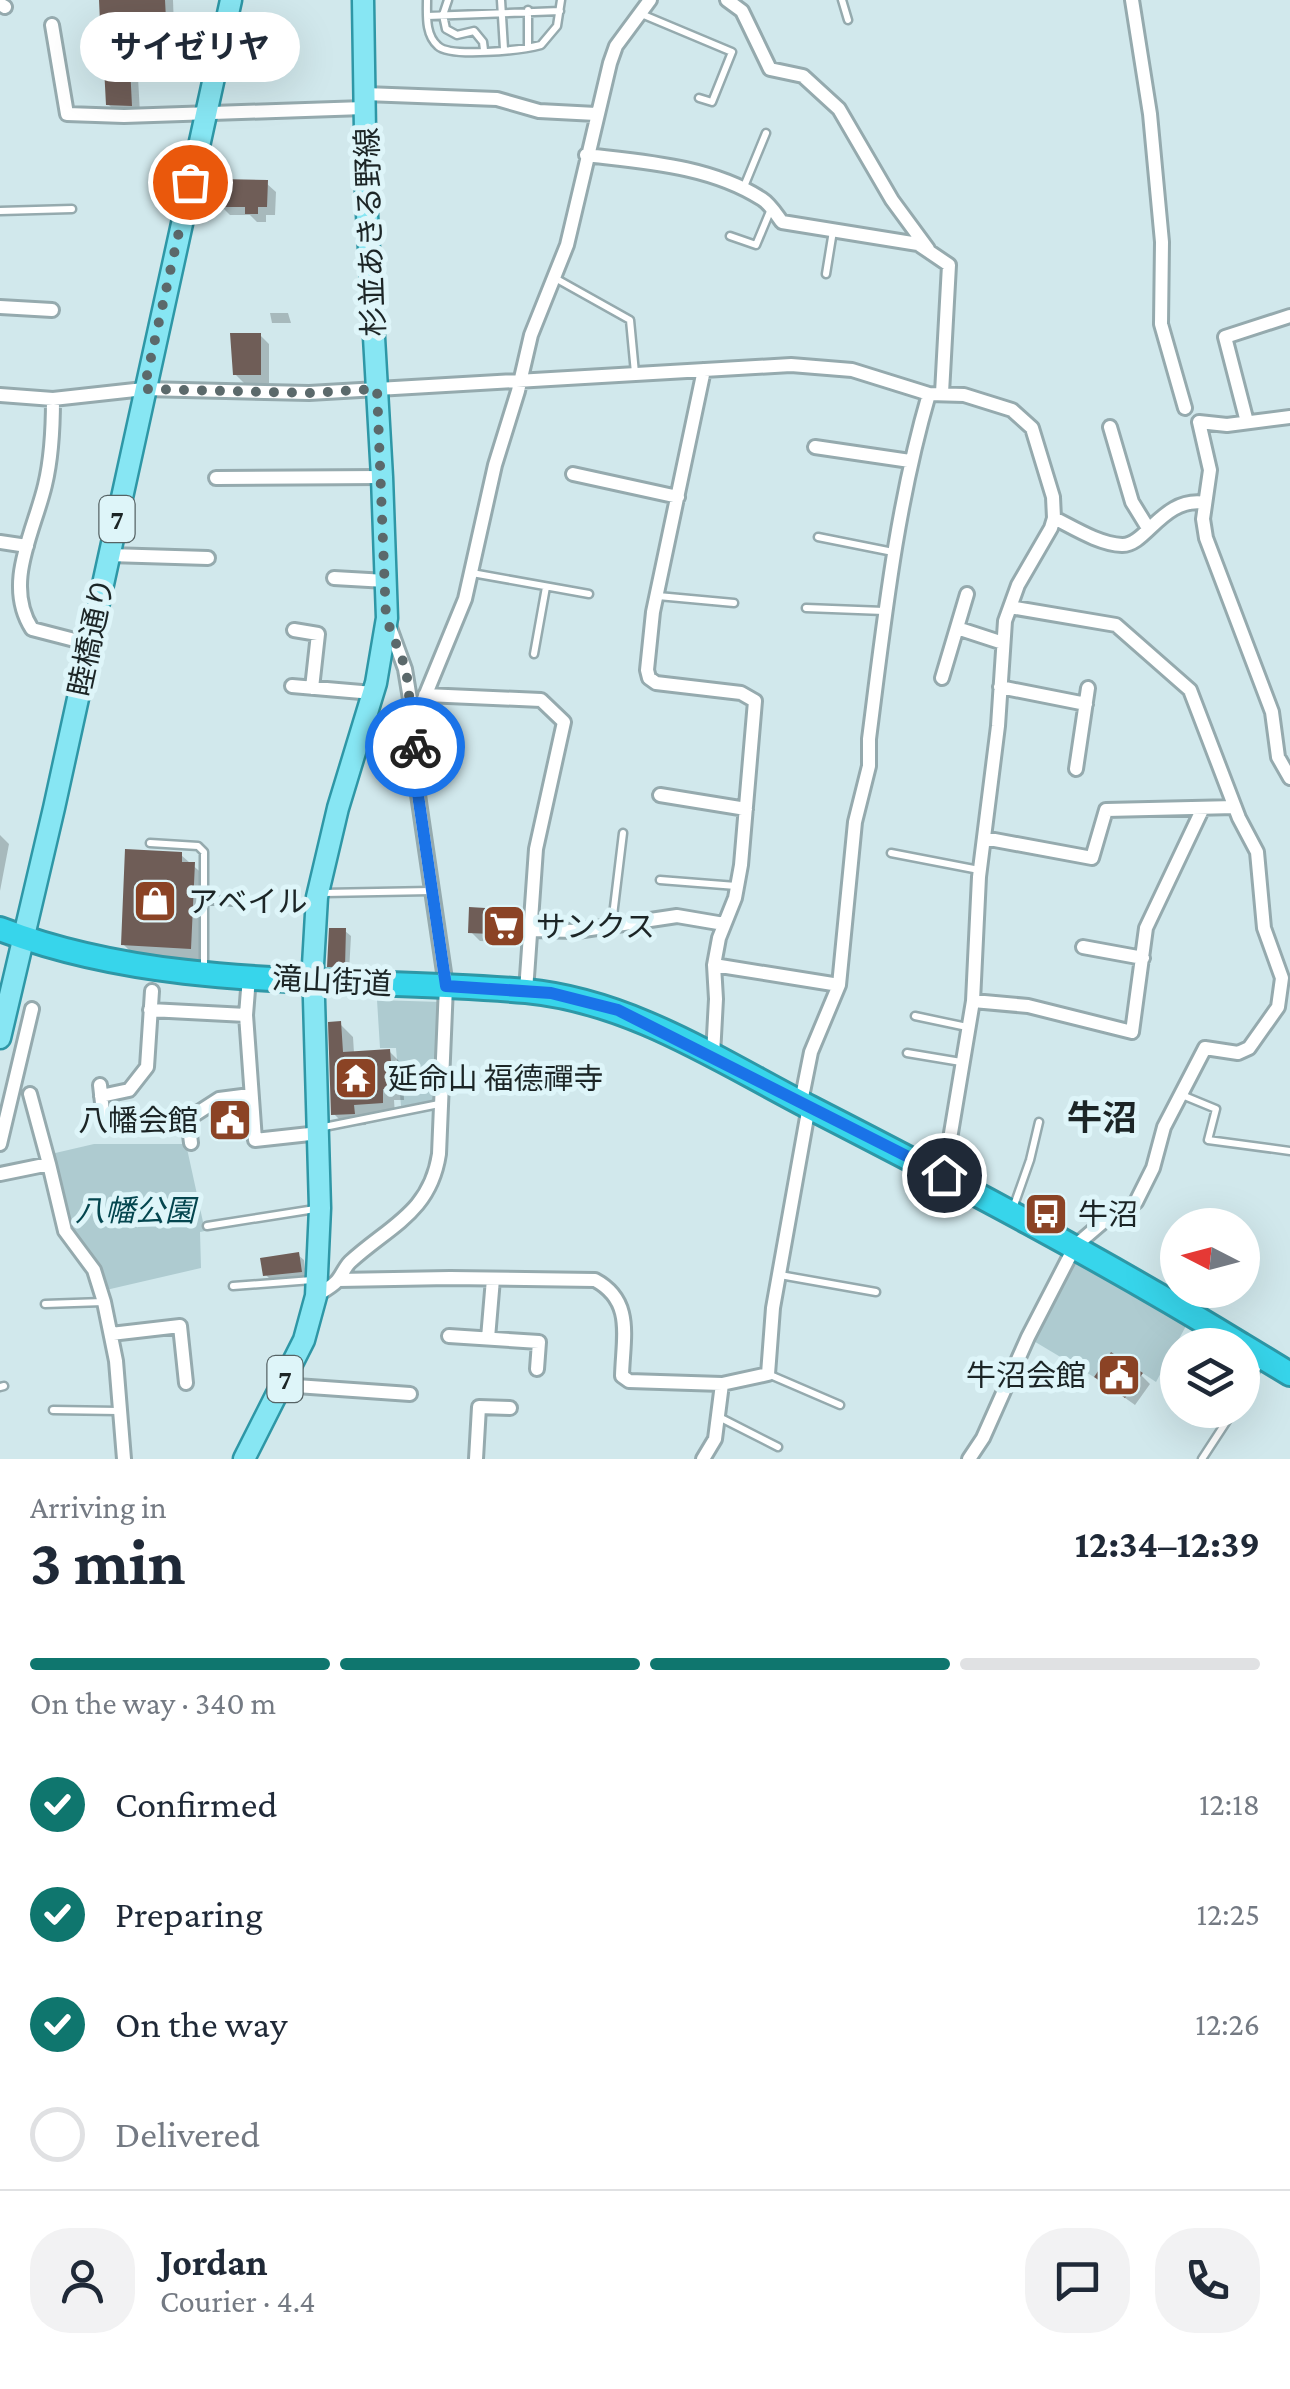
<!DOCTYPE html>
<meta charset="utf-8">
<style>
body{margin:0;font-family:"Crimson Pro","Noto Sans JP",serif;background:#f2f2f3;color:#1f2937;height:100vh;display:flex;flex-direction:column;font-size:38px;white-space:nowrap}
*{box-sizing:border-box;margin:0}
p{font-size:32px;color:#747a83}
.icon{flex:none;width:55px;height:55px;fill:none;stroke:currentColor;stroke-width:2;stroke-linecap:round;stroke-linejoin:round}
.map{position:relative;height:1459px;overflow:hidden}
.panel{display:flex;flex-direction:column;background:#fff;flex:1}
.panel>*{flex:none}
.needle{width:65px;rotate:276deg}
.fabs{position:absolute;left:1160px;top:1208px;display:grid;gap:20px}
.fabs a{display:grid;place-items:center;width:100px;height:100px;border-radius:50%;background:#fff;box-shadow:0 10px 40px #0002;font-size:50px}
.pin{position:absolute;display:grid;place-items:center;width:85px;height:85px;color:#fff;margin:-42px;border:5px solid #fff;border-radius:50%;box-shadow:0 2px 10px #0007}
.courier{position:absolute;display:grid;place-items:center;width:100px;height:100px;margin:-50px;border:8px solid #1a73e8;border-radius:50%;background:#fff;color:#222;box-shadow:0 2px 12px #0007}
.bubble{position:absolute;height:70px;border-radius:35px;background:#fff;box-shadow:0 10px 40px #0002;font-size:32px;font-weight:700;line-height:70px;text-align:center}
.head em{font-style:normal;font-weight:700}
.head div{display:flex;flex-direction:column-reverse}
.head{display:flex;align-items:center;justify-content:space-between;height:170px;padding:0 30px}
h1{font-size:65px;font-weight:700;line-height:75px}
.bar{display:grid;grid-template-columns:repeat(4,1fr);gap:15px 10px;align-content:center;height:120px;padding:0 30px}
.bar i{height:12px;border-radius:8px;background:#e0e1e3}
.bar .active{background:#0f766e}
.bar p{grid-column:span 4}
.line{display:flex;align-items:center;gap:25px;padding:0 30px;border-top:2px solid #e0e1e3}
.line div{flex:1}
.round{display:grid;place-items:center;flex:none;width:105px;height:105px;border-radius:40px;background:#f2f2f3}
ol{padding:0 30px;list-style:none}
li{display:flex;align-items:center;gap:30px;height:110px}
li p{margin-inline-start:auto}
li .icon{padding:10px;border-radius:50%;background:#0f766e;color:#fff;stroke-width:4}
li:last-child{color:#747a83}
li i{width:55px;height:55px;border:5px solid #e0e1e3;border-radius:50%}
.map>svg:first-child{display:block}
.green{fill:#aecbd0}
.shadow{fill:#0003}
.building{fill:#6f5d57}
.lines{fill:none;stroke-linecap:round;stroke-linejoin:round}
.lane-casing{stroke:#95aaae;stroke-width:11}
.street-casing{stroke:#95aaae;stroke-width:18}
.primary-casing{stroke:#2e97a6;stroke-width:25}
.highway-casing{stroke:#2e97a6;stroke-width:28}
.lane{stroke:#fff;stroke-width:6}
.street{stroke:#fff;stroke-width:12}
.primary{stroke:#87e6f3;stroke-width:20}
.highway{stroke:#37d5eb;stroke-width:22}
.done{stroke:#5b696b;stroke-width:10;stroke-dasharray:0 18}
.route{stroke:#1a73e8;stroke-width:12}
.labels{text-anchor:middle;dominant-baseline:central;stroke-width:10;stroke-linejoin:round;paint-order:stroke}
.shield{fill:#def5f9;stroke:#566365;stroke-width:2.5}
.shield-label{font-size:28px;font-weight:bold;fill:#1c2526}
.street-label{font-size:30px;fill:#1c2526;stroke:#def5f9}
.poi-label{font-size:30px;fill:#1c2526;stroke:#def5f9;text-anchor:start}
.park-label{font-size:30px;font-style:italic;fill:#04464f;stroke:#def5f9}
.quarter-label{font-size:35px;font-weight:bold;fill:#1c2526;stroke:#def5f9}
</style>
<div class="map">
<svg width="1290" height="1459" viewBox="0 0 1290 1459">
<rect width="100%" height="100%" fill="#d1e8ec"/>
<path class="green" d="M377,1000L441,1002L438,1100L401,1106L396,1048H380Z
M94,1144H186L205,1231L200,1232L201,1268L106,1290L96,1264L70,1227L51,1154Z
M1076,1257L1187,1324L1156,1382L1111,1352L1094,1377L1032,1340Z"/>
<path class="shadow" d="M102,0H173L174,28L112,30L103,21Z
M129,68L138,77L140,114L117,113L108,104Z
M266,183L276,192L275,215H266V222H257L250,215H230L221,206Z
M270,313H288L291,323H272Z
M260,335L269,344V383H244L235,374Z
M0,835L9,844L0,891Z
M181,855L206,877L202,960L136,957L123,944Z
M515,912L524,921L523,943L480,941L471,932Z
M345,931L351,936L349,972L335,971L329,966Z
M340,1024L353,1037L354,1053L389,1051L402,1064L404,1100H394L395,1115L366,1117V1125L346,1126L334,1114Z
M237,1109L243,1115L246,1138L231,1140L226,1134L223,1112Z
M298,1255L304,1260L306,1277L271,1280L265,1274Z
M1141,1375L1150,1384L1135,1405L1107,1385Z"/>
<path class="building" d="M99,0H165L166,19L100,22Z
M130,66L132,106L106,105L104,67Z
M219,179L268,180L267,207H258V214H245V207H219Z
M230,333H261V375H233Z
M125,849L182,852V862H195L191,949L121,945Z
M469,907L516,910L515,935L468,933Z
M329,928H346L345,967H327Z
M341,1021L343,1052L390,1049L393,1088L383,1089V1103L354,1105L355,1114L331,1115L328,1022Z
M299,1252L302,1272L263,1276L260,1258Z
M1111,1352L1143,1373L1125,1398L1094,1377Z"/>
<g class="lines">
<g class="lane-casing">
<path id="lane" d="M427,0C427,15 425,35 438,46C451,58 522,50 541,45L557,26L561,0
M448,0L443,15L446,29L457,35L474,31L483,42L484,50
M501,0L504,49
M842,0L848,20
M639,13L732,52L712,102L699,98
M427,16L560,11
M528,47V10
M743,189L766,133
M0,211L72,209
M730,236L756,245L771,209
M826,274L833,231
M555,278L630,320L635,373
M818,537L893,552
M472,573L589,594
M658,596L734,603
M806,608L884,611
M534,654L546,587
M150,843L198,846L204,852V966
M891,853L979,870
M660,880L736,886
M324,893L431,891
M203,899L239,902
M612,924L623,833
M915,1016L967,1027
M907,1053L961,1062
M1182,1095L1216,1109L1208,1140L1290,1151
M324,1127L439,1104
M1012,1211L1030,1160L1039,1122
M207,1226L315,1209
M780,1275L876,1292
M233,1286L312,1280
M45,1304L103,1302
M768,1374L840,1405
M0,1387L4,1386
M1242,1396L1260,1363
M53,1410L118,1411
M719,1417L778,1447
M1202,1459L1234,1410"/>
</g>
<g class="street-casing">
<path id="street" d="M727,0L742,11L770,69L803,76L839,109L892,200L928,249
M1132,0L1150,114L1162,242L1161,324L1185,408
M0,4L5,7
M52,25L67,114L124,116L364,108
M365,94L497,99L539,111L596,114
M586,155C645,162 711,166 762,199C770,204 776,214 782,222L918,244L949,265L942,393
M0,307L52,310
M704,370L653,612L647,670L649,678L656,683L741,693L755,701L741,865L735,898L719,938L714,965L716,999L713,1055
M0,395L53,399L144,389L309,393L791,365L852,370L929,394L964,395L1012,410L1032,428L1053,497L1054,518L1051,528L1018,585L1005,621L998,726L979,877L973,1001L944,1175
M53,399C53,428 52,456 45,485C34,532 3,584 32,629L90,644
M1290,417L1227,425L1199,422L1210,470L1203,519L1206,538L1272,712L1278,757L1290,778
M1247,422L1225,337L1290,316
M1110,427L1132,502L1148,528
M815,447L910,461
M573,474L678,497
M216,478L382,477
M1054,518C1074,528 1099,544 1122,545C1146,546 1163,496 1205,503
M0,542L27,546
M109,555L208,558
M334,578L386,581
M957,628L1003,643
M294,630L318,634L312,688
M942,678L967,594
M292,686L373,693
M1000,687L1086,704
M425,695L541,700L564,722L536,849L526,991
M414,723L465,599L495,465L518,391L531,335L567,245L610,63L616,46L650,0
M1076,769L1088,688
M660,795L746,809
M984,838L1092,858L1106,810L1235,807
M530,930L577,931L677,916L724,924
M1083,947L1143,958
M714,965L839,985
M249,977L246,1015L255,1140L319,1133
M973,1001L1028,1006L1132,1032L1146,928L1202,810
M150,1010L246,1015
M100,1085L103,1112
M30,1094L49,1164
M101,1096L129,1090L147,1067L152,991
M801,1102L811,1052L839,985L855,822L869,766V739C884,622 896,507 929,394
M191,1143L188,1119L219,1099L250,1095
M0,1144L32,1009
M0,1174L49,1164L65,1231L94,1270L104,1302L116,1361L124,1459
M338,1280L450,1278L595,1280C634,1301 623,1337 622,1376L629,1381L722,1384L768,1374L773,1308L809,1106
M316,1296C323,1291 331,1287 336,1282C342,1276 344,1268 350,1262C389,1226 430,1213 439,1154L446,986L417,788L414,723L405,669L389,625
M111,1334L180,1326L186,1383
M449,1336L539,1342L537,1369
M488,1338L493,1279
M282,1385L410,1394
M476,1459L479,1407L510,1408
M703,1459L715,1439L722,1384
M969,1459L983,1438L1028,1337L1075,1246L1110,1216L1136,1202L1153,1168L1164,1127L1205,1048L1238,1053L1249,1048L1278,1007L1282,978L1264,928L1257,852L1239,818L1190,690L1116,625L1010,607"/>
</g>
<g class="primary-casing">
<path id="primary" d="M0,1038L54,808L231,0
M244,1459L304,1340L316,1296L320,1208L313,965L317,897L338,808L376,683L387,618L382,477L366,197L363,0"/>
</g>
<g class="highway-casing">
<path id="highway" d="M0,929C166,993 352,976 526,991C631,1001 720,1061 811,1108C957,1183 1102,1259 1242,1345
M1242,1345L1290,1374"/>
</g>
<use href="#lane" class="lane"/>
<use href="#street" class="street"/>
<use href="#primary" class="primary"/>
<use href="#highway" class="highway"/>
</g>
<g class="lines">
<path class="done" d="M190,182L144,389L309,393L377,389L386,618L406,669L415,747"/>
<path class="route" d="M415,747L417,788L446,986L551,993L618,1010L944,1175"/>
</g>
<defs>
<g id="shop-square" transform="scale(2.25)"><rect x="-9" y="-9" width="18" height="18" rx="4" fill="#8b4325" stroke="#def5f9"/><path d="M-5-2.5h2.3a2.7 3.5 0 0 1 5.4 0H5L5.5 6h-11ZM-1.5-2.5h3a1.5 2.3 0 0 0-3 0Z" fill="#fff"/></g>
<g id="supermarket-square" transform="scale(2.25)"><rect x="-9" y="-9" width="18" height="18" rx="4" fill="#8b4325" stroke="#def5f9"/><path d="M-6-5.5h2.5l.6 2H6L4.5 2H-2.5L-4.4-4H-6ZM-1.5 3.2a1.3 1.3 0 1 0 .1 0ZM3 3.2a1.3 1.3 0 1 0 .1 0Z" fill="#fff"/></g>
<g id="temple-square" transform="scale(2.25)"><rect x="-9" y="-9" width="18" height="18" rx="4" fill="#8b4325" stroke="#def5f9"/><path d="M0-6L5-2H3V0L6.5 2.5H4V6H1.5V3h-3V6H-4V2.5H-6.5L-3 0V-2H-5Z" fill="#fff"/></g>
<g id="civic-square" transform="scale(2.25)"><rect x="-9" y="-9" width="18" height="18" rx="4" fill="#8b4325" stroke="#def5f9"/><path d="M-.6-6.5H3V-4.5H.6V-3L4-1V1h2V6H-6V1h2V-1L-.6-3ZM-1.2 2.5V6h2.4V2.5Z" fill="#fff"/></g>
<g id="bus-square" transform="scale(2.25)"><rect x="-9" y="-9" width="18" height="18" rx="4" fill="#8b4325" stroke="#def5f9"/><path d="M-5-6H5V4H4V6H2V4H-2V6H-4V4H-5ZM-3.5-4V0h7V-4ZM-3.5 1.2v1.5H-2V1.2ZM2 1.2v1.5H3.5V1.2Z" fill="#fff"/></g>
</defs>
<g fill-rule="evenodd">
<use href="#shop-square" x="155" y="901"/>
<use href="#supermarket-square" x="504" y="926"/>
<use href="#temple-square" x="356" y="1078"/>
<use href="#civic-square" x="230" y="1120"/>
<use href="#bus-square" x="1046" y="1214"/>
<use href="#civic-square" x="1119" y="1375"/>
</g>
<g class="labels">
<g class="shield">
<rect x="99.5" y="496" width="35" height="46" rx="8"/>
<rect x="267.5" y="1356" width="35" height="46" rx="8"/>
</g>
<g class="shield-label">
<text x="117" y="519">7</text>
<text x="285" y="1379">7</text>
</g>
<g class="street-label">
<text transform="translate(370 232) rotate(-92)">杉並あきる野線</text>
<text transform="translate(91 637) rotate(-78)">睦橋通り</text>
<text transform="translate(332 981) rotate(3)">滝山街道</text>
</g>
<g class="poi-label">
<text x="188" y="901">アベイル</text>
<text x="536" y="926">サンクス</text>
<text x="388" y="1078">延命山 福德禪寺</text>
<text x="198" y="1120" text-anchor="end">八幡会館</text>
<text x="1078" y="1214">牛沼</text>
<text x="1086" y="1375" text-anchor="end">牛沼会館</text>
</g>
<g class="park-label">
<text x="135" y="1210">八幡公園</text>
</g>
<g class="quarter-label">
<text x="1102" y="1118">牛沼</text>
</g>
</g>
</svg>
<div class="fabs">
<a><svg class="needle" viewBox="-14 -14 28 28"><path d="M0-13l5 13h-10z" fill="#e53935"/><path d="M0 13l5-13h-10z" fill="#747a83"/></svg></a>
<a><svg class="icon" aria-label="layers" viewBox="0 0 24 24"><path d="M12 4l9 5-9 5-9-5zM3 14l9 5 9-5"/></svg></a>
</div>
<div class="pin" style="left:190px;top:182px;background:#ea580c"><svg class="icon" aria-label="bag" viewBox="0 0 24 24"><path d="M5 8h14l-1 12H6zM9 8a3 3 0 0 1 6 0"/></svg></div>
<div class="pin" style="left:944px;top:1175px;background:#1f2937"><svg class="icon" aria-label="home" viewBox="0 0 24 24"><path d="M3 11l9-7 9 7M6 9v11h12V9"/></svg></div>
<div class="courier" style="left:415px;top:747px"><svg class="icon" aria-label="bike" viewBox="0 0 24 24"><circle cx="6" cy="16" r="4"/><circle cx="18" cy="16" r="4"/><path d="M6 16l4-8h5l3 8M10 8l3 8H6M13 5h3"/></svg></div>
<div class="bubble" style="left:80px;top:12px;width:220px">サイゼリヤ</div>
</div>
<section class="panel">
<div class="head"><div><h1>3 min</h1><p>Arriving in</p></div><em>12:34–12:39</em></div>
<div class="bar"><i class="active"></i><i class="active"></i><i class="active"></i><i></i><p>On the way · 340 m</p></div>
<ol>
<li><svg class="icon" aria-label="check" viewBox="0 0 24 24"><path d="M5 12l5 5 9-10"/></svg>Confirmed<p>12:18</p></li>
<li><svg class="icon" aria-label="check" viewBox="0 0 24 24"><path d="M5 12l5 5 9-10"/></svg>Preparing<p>12:25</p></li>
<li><svg class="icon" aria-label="check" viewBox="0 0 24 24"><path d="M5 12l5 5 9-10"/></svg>On the way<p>12:26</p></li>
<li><i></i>Delivered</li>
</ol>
<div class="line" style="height:180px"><a class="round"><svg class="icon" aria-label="person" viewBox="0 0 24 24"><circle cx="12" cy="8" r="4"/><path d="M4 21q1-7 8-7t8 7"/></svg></a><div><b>Jordan</b><p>Courier · 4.4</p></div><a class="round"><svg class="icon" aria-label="chat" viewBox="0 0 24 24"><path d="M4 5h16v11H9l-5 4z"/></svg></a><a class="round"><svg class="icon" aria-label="phone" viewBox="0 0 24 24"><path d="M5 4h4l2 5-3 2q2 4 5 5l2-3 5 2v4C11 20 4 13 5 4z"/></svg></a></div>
</section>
